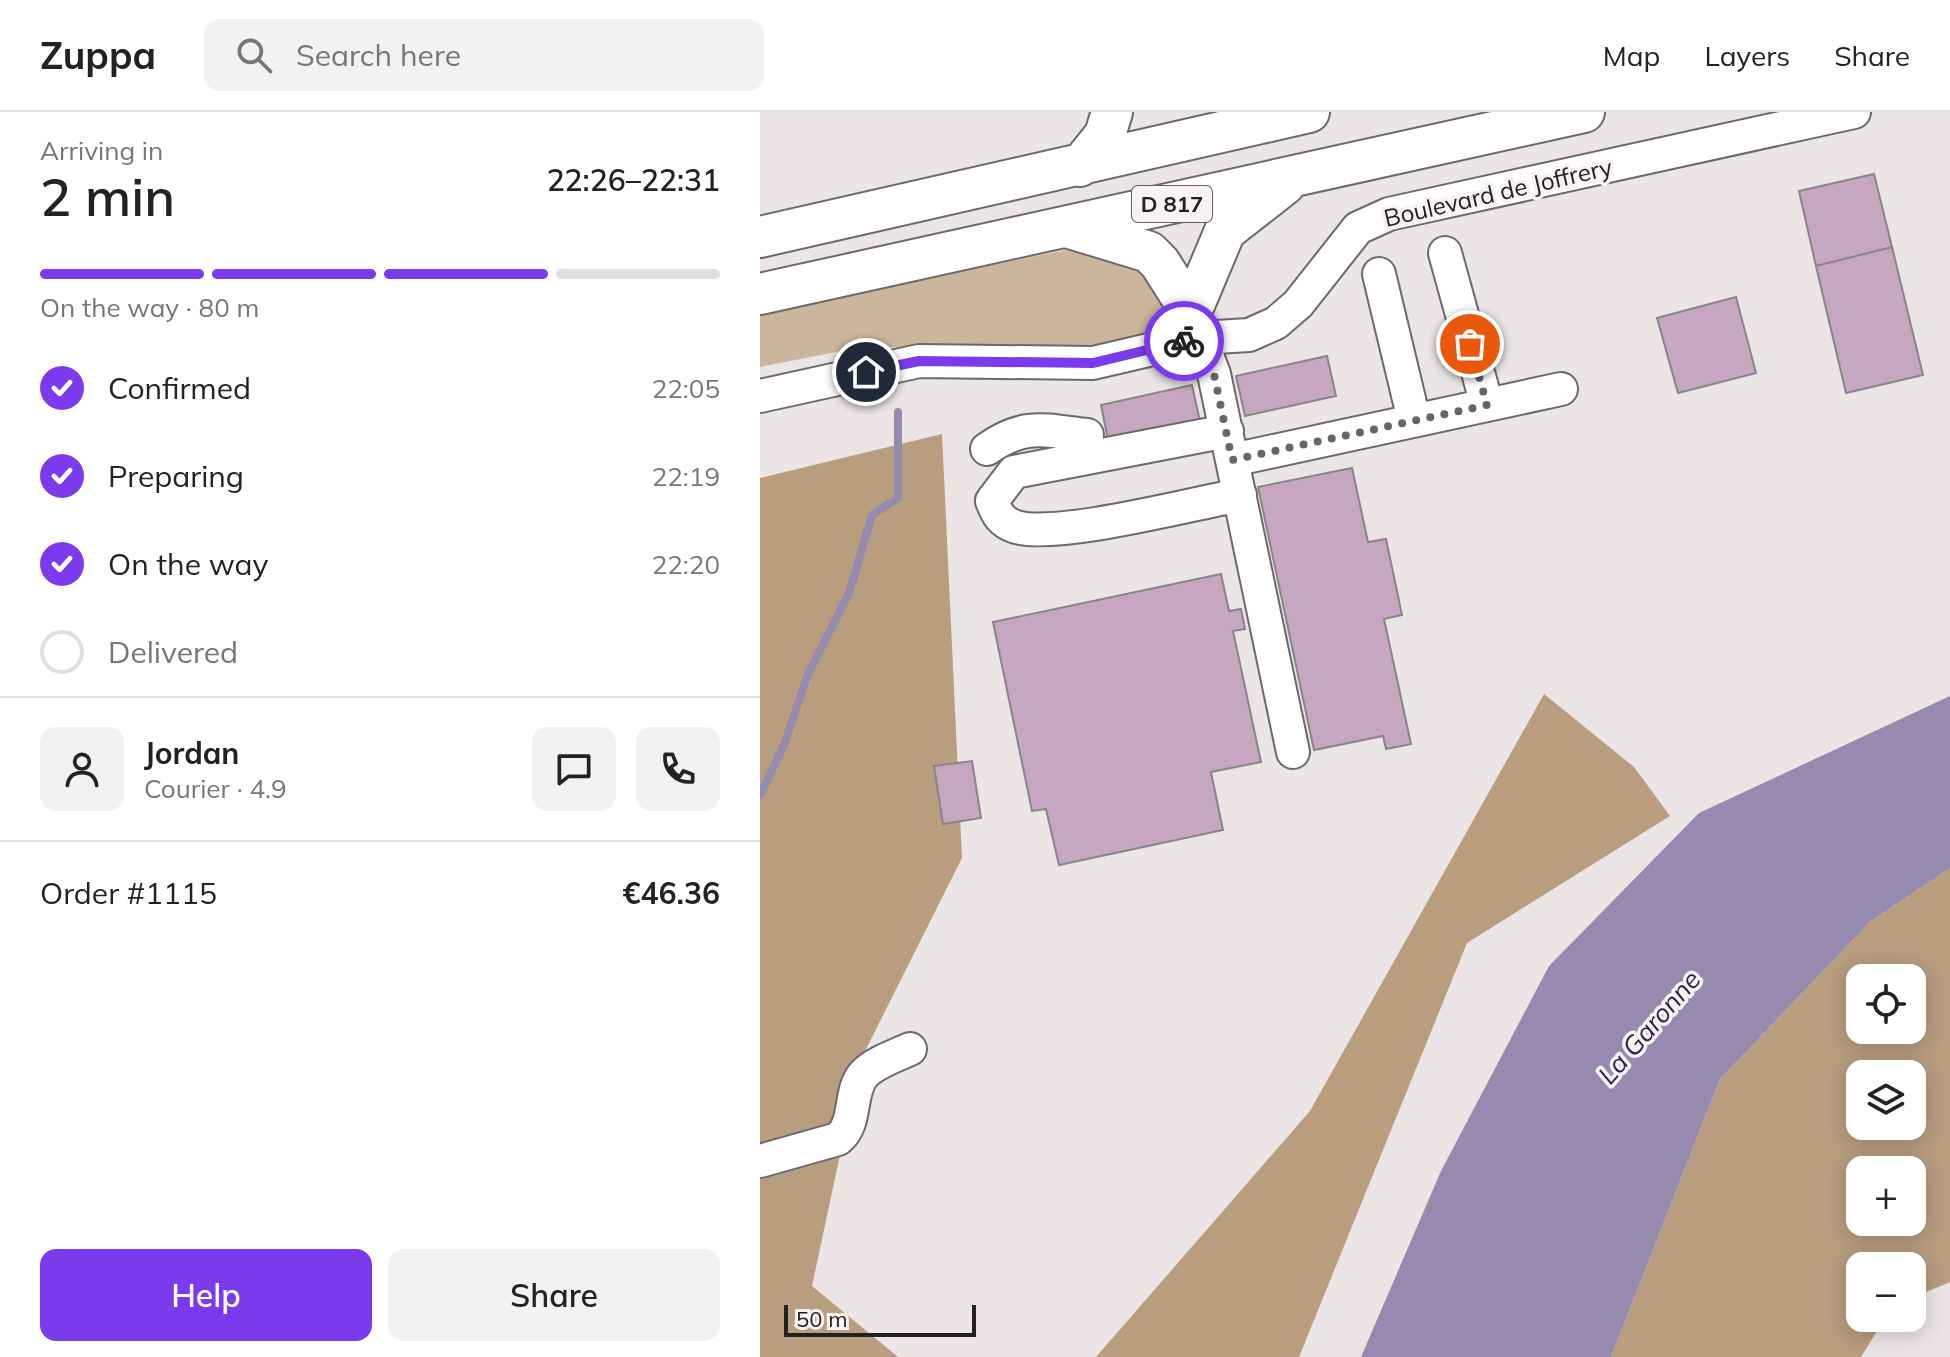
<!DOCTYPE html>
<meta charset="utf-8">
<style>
body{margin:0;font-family:Mulish,sans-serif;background:#f2f2f2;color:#222;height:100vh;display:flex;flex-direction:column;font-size:30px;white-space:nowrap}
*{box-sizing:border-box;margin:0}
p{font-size:26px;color:#767676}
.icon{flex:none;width:44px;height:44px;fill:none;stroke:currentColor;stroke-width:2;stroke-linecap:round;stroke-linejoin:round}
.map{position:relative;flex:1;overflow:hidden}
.drawer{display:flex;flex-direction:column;background:#fff;width:760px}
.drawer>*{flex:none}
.controls{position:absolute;left:1086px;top:852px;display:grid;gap:16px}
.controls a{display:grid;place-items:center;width:80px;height:80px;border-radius:16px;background:#fff;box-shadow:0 4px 20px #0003;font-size:40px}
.scale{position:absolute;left:24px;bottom:20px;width:192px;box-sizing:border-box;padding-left:8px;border:4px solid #222020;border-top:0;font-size:22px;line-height:28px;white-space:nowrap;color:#222020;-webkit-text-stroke:6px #f8f2f3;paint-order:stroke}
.pin{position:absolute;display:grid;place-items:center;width:68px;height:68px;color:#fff;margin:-34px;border:4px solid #fff;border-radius:50%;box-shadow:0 2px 8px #0007}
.courier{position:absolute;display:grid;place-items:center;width:80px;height:80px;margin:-40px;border:6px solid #7c3aed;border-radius:50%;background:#fff;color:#222;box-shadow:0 2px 10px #0007}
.summary em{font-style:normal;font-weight:600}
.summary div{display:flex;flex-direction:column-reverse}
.summary{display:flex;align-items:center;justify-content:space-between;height:136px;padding:0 40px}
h1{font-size:52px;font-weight:600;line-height:60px}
.bar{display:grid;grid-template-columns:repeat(4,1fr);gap:12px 8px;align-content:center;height:96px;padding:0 40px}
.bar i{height:10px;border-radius:6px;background:#e0e0e0}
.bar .current{background:#7c3aed}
.bar p{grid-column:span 4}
.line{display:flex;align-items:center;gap:20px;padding:0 40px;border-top:2px solid #e0e0e0}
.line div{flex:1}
.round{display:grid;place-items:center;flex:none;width:84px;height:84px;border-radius:16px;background:#f2f2f2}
ol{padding:0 40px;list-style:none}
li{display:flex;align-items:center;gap:24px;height:88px}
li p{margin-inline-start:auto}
li .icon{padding:8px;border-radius:50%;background:#7c3aed;color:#fff;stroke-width:4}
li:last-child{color:#767676}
li i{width:44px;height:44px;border:4px solid #e0e0e0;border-radius:50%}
.button{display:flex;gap:16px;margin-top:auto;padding:16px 40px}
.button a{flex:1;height:92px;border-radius:16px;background:#7c3aed;color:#fff;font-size:32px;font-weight:600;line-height:92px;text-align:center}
.button a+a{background:#f2f2f2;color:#222}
header{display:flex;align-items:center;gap:48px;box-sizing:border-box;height:112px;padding:0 40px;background:#fff;border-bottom:2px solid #e0e0e0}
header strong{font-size:38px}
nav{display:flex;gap:44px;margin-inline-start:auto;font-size:28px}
.search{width:560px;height:72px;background:#f2f2f2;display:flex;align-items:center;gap:20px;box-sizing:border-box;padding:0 28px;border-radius:16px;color:#767676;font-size:30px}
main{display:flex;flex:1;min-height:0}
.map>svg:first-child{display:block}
.green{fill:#cbb59c}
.forest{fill:#b89d7f;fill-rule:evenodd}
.water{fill:#968bae}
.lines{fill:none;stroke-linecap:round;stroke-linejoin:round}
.stream{stroke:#968bae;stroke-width:8}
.building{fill:#c6a6c1;stroke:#888487;stroke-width:2}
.minor-casing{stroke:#6d6869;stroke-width:36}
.major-casing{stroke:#6d6869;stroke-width:44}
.minor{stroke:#fff;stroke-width:32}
.major{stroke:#fff;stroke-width:40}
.done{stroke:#686565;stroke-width:8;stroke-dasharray:0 14.4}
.route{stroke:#7c3aed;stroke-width:10}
.labels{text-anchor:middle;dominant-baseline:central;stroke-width:7;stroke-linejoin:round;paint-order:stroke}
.shield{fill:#f8f2f3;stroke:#625f5f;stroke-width:2}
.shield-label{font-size:22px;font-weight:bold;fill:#222020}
.street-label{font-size:24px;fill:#222020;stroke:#f8f2f3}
.water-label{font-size:26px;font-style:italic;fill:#301e4c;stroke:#f8f2f3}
</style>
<header>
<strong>Zuppa</strong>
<div class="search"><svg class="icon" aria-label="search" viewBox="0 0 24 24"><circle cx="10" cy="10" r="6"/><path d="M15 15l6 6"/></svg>Search here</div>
<nav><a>Map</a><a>Layers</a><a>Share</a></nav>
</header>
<main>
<section class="drawer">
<div class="summary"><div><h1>2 min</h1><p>Arriving in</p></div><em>22:26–22:31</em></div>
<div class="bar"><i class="current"></i><i class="current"></i><i class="current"></i><i></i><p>On the way · 80 m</p></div>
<ol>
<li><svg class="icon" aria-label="check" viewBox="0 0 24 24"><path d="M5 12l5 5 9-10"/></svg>Confirmed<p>22:05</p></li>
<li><svg class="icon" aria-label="check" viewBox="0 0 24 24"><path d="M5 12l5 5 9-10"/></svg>Preparing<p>22:19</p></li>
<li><svg class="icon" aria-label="check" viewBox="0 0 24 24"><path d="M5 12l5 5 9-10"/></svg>On the way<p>22:20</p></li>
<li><i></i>Delivered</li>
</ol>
<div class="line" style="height:144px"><a class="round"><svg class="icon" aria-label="person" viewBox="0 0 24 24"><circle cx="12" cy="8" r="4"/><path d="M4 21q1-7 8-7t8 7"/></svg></a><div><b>Jordan</b><p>Courier · 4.9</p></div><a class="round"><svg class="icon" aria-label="chat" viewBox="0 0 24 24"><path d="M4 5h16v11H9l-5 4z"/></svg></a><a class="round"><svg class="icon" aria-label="phone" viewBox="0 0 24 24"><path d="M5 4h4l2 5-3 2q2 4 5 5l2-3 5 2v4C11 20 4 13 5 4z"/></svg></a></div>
<div class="line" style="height:104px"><div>Order #1115</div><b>€46.36</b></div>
<div class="button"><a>Help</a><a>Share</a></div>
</section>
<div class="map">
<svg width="1190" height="1245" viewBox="0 0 1190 1245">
<rect width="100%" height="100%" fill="#ebe5e6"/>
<path class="green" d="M337,137L376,151L406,190L395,215L384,225L335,236L197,238L107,234L0,255V200L306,138Z"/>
<path class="forest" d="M182,322L202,746L100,949L52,1174L138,1245H0V366Z
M784,582L874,655L910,704L707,831L539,1245H336L550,999Z
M1190,756V1170L1152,1186V1154H1100V1206H1125L1101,1245H851L960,967L1111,809ZM1100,866H1152V918H1100ZM1100,962H1152V1014H1100ZM1100,1058H1152V1110H1100Z"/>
<path class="water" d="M1190,584V756L1111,809L960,967L851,1245H601L681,1059L789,854L939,701Z"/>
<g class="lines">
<path class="stream" d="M0,683L24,633L48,562L89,481L112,403L138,386V300"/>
</g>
<path class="building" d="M1114,62L1132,135L1056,154L1039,79Z
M1132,135L1163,263L1086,281L1056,154Z
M976,185L996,261L918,281L897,206Z
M567,244L576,284L485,304L476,264Z
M432,273L441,314L349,333L341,293Z
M592,356L608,430L626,427L642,503L624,507L651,632L626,637L623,624L554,638L498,375Z
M461,462L469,499L481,497L485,517L473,519L501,650L451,660L463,718L299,753L286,697L272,699L233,510Z
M212,649L221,706L183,712L174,654Z"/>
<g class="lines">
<g class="minor-casing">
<path id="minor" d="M685,141L727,293
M619,162L654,308
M433,207L454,262L533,640
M0,284L159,249L333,251L440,226L489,223L516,211L538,192L598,116L629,102L1094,0
M467,319L254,360L232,389C237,402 241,410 256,415C297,427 431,392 480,383
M227,337C264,311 283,318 327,323
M472,348L801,277
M0,1049L78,1027C98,1011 88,980 104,962C116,950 135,944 150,937"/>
</g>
<g class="major-casing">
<path id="major" d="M320,54L345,23L352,0
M310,116L389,140L400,151L431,200
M0,125L549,0
M0,182L824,0
M431,200L465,119L525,72"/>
</g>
<use href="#minor" class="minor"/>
<use href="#major" class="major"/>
</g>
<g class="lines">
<path class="done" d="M424,229L440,226L454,262L472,348L727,293L710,232"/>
<path class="route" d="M106,260L159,249L333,251L424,229"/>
</g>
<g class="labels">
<rect class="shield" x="372" y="74" width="80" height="36" rx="6"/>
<g class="shield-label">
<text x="412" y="92">D 817</text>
</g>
<g class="street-label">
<text transform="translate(738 80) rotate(-13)">Boulevard de Joffrery</text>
</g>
<g class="water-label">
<text transform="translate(889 915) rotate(-49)">La Garonne</text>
</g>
</g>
</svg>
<div class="controls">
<a><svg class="icon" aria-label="locate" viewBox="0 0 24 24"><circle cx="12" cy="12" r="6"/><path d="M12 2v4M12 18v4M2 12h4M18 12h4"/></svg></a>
<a><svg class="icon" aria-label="layers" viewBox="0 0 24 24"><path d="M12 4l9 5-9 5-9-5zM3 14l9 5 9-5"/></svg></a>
<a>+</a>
<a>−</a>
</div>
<div class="scale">50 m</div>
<div class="pin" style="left:710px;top:232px;background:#ea580c"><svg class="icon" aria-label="bag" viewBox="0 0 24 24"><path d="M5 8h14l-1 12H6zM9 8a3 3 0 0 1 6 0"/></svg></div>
<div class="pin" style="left:106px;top:260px;background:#1f2937"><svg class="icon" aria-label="home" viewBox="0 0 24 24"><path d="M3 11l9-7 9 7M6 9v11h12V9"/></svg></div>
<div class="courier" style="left:424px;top:229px"><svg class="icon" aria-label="bike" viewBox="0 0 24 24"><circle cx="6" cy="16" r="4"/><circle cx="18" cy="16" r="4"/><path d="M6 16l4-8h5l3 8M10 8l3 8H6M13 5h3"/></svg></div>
</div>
</main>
